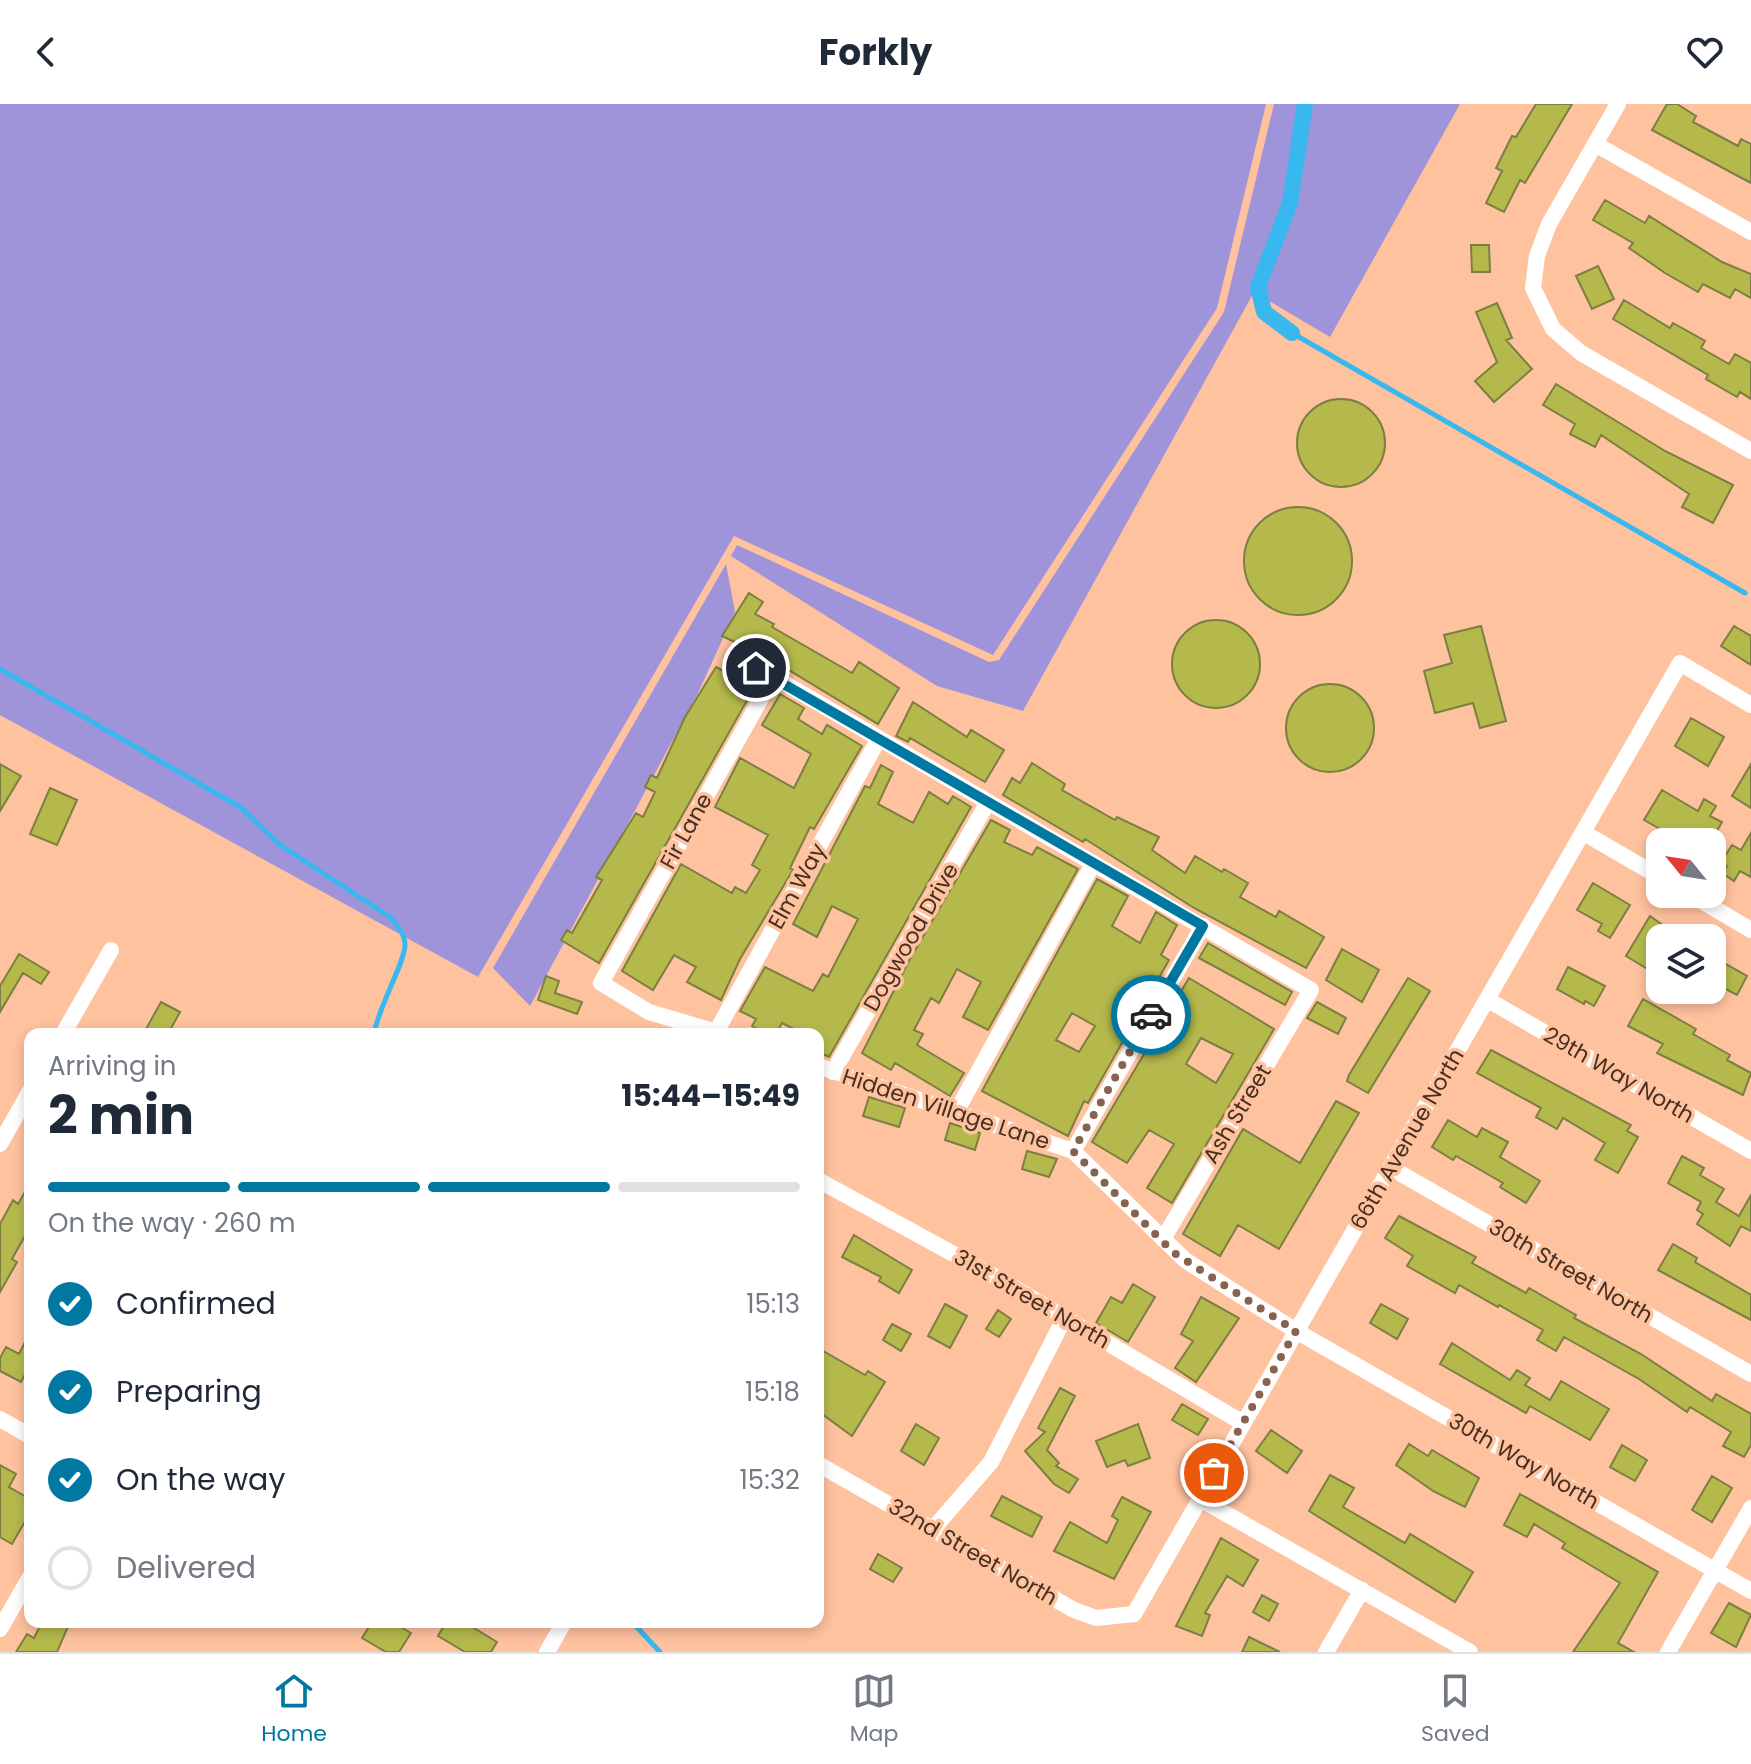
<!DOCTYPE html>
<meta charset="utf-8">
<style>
body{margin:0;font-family:Poppins,sans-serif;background:#f2f2f3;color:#1f2937;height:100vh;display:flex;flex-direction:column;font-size:30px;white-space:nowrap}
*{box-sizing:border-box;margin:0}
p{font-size:26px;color:#747a83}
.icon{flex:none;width:44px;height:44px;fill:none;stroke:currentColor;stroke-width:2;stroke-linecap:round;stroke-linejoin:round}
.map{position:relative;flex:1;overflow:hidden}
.panel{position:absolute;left:24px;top:924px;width:800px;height:600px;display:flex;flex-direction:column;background:#fff;border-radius:16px;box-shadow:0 4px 12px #0003}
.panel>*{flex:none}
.needle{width:52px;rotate:300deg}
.fabs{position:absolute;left:1646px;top:724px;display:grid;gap:16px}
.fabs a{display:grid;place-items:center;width:80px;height:80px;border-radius:16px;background:#fff;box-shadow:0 4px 12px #0003;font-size:40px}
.pin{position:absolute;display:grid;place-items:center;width:68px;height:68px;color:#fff;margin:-34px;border:4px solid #fff;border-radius:50%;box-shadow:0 2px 8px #0007}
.courier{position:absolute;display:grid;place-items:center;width:80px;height:80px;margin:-40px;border:6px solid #0178a1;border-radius:50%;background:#fff;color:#222;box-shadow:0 2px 10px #0007}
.head em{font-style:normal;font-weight:700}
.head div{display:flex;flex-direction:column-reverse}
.head{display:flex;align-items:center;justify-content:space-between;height:136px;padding:0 24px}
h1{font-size:52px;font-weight:700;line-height:60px}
.bar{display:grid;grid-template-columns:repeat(4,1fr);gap:12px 8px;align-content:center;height:96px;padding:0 24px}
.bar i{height:10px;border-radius:6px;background:#e0e1e3}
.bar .on{background:#0178a1}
.bar p{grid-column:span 4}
ol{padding:0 24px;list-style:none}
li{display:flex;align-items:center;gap:24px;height:88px}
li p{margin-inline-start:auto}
li .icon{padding:8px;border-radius:50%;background:#0178a1;color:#fff;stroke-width:4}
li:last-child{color:#747a83}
li i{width:44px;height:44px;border:4px solid #e0e1e3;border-radius:50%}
header{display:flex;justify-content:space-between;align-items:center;height:104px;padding:0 24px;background:#fff;font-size:36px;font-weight:700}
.tab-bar{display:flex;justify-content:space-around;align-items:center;height:112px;border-top:2px solid #e0e1e3;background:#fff;font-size:22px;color:#747a83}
.tab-bar a{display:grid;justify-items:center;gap:4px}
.tab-bar .on{color:#0178a1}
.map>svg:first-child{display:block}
.green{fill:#9f93d9}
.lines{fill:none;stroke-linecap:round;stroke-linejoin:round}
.stream{stroke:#38b8ee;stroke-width:5}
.canal{stroke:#38b8ee;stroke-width:16}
.building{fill:#b5b94c;stroke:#7c7f41;stroke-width:2;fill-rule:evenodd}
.minor{stroke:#fff;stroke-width:16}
.done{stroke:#87624d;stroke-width:8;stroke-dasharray:0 14.4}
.route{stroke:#0178a1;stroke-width:10}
.labels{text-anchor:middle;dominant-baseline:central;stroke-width:7;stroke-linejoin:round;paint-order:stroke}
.street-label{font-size:22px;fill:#472f21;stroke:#ffc29f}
</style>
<header><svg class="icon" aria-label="back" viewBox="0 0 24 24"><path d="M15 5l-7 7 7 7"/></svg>Forkly<svg class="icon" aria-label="heart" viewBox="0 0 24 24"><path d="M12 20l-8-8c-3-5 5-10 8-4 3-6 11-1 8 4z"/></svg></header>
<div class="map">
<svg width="1751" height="1548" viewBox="0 0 1751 1548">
<rect width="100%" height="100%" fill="#ffc29f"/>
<path class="green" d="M0,0H1266L1217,204L993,551L734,432L478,873L0,611Z
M1274,0H1460L1330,233L1254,188L1023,607L937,582L731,452L737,441L989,558L999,556L1224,208Z
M726,460L735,508L698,589L530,902L493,864Z"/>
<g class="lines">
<path class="stream" d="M1292,229L1745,489
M0,565L240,703L280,741L390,813C397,821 405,830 405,841C405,858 378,904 374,930
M632,1518L660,1548"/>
<path class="canal" d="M1292,229L1264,208L1258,183L1290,99L1305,0"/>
</g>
<path class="building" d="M1536,0H1572L1525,79L1520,76L1504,108L1486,99L1502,67L1496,64L1512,32L1516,33Z
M1667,0H1677L1696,12L1693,18L1738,42L1741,35L1751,40V79L1652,26Z
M1605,96L1645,119L1649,112L1722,158L1751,170V194L1735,185L1730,194L1703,180L1698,188L1665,169L1629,144L1633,139L1593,116Z
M1471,141H1489L1490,168H1472Z
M1598,162L1614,195L1592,205L1576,172Z
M1624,196L1670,224L1673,219L1705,237L1701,244L1729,260L1735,250L1751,259V295L1740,288L1737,293L1706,275L1708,271L1613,215Z
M1497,199L1512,234L1506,236L1532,265L1494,298L1475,277L1497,258L1476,208Z
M1556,280L1665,347L1733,381L1713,419L1682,403L1689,390L1601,331L1595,343L1570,330L1575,320L1543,301Z
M1297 339a44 44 0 1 1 88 0a44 44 0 1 1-88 0Z
M1244 457a54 54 0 1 1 108 0a54 54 0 1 1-108 0Z
M749,489L763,498L755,510L774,520L772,523L852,569L859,558L899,584L878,620L772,556L722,532Z
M1172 560a44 44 0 1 1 88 0a44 44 0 1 1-88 0Z
M1481,522L1506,617L1480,624L1473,599L1435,609L1424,567L1452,559L1444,531Z
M1734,522L1751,532V561L1721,542Z
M716,563L754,584L599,859L561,836L567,826L572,829L602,776L596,773L636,709L643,713L655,688L645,683L651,671L657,674L685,613Z
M1286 624a44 44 0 1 1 88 0a44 44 0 1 1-88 0Z
M780,590L804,604L798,615L822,630L827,621L862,642L814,725L810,723L790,764L793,766L740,855L721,896L687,878L696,863L674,851L653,886L622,867L681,760L732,789L735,783L746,789L760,766L752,761L768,731L715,703L740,654L794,684L811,650L762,621Z
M913,598L967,633L971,626L1004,646L985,678L910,634L908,638L896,632Z
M1691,614L1724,633L1708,662L1675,642Z
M1032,659L1065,680L1062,686L1115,716L1117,713L1159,733L1152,746L1185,769L1195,752L1222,768L1224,765L1248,779L1240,793L1276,813L1279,807L1324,833L1306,864L1194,804L1085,735L1083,738L1003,691L1012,674L1020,679Z
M0,660L21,672L0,707Z
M1751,660V704L1732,692Z
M881,661L893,668L878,700L913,719L929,688L948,700L953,692L971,703L829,953L818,948V930H804L782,919L776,930H766L752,922L756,915L740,907L765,863L813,887L823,870L828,873L858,815L832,802L817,833L793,820L865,682L870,684Z
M50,684L77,696L57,741L30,730Z
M1662,686L1698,707L1704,695L1716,702L1710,712L1722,718L1711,738H1683L1644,716Z
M991,716L1010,726L1004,738L1032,751L1037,743L1078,765L988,926L963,913L981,878L957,865L939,899L931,894L914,926L923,930L917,941L964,969L950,992L895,959L891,966L862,949L910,855Z
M1751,729V773L1740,767L1734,777L1722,769L1727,762L1721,758L1732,741L1741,746Z
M1097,775L1128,792L1112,822L1140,839L1156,808L1177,821L1161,851L1169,856L1088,999L1084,997L1068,1032L982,987ZM1072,909L1095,922L1079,948L1056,936Z
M1593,779L1630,801L1610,834L1598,827L1602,820L1577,806Z
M1650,812L1681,834H1660V848L1649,866L1626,852Z
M1208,839L1292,888L1285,901L1199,854Z
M1342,845L1379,866L1362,898L1326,876Z
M19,850L49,868L41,880L23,869L0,908V882Z
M1717,855L1747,872L1737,891L1712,878Z
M1568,863L1605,882L1594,902L1585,897L1584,900L1557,885Z
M546,872L559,877L555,889L582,898L577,910L538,896Z
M1189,874L1274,925L1172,1099L1147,1084L1174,1040L1149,1026L1127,1059L1092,1038ZM1201,934L1233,950L1216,979L1186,960Z
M1408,874L1430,887L1368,989L1347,977L1349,971Z
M1643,895L1696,925L1693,930L1730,951L1727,956L1751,969L1743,991L1657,949L1663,940L1628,922Z
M161,898L180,908L168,930H155L146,925Z
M1317,898L1346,914L1338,930L1307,914Z
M1491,946L1631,1021L1627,1027L1638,1033L1618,1069L1595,1056L1605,1039L1563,1014L1557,1025L1536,1013L1541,1004L1477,969Z
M869,993L905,1004L899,1023L863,1012Z
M1336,997L1359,1009L1279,1145L1238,1121L1220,1152L1183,1130L1243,1025L1300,1059Z
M1448,1016L1477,1033L1482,1024L1508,1038L1500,1053L1540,1077L1526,1099L1500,1083L1503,1079L1456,1052L1453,1056L1432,1043Z
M950,1019L980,1029L975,1046L945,1036Z
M1027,1047L1057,1055L1049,1073L1022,1065Z
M1682,1052L1704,1064L1700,1071L1724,1085L1716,1098L1739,1112L1751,1091V1127L1741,1122L1730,1142L1697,1120L1703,1110L1697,1106L1701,1098L1668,1079Z
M30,1079V1123L12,1155L17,1158L0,1188V1120L13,1096L18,1100Z
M1399,1112L1476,1153L1472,1159L1526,1189L1529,1184L1576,1211L1574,1214L1641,1250L1712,1297L1716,1290L1751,1310V1341L1744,1353L1723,1342L1731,1328L1690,1303L1687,1308L1639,1275L1564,1233L1556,1247L1537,1236L1543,1226L1499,1201L1498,1203L1459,1181L1455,1189L1407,1162L1413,1152L1385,1134Z
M854,1131L912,1166L899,1189L879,1177L881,1173L842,1153Z
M1673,1140L1697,1154L1695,1158L1751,1191V1216L1658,1166Z
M1133,1180L1155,1193L1128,1238L1096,1219L1111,1193L1122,1199Z
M1201,1193L1239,1214L1196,1278L1175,1264L1193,1237L1181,1230Z
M945,1200L967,1212L950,1244L928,1232Z
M1381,1200L1408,1215L1397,1235L1370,1219Z
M998,1206L1011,1215L999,1233L986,1225Z
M892,1220L911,1230L901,1247L883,1236Z
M30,1228V1261L21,1278L0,1267V1254L6,1243L19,1250Z
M1452,1239L1510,1276L1517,1266L1530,1274L1525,1281L1550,1296L1561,1277L1609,1305L1590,1336L1530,1302L1526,1309L1440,1260Z
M818,1244L865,1271L868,1267L885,1278L852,1332L818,1307Z
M1060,1284L1075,1292L1047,1346L1059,1359L1056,1362L1078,1375L1069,1389L1054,1380L1025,1347L1045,1328L1038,1324Z
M1182,1300L1208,1315L1198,1331L1172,1316Z
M916,1320L939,1334L924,1361L901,1347Z
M1138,1320L1150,1354L1128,1362L1125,1356L1107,1363L1096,1337Z
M1271,1326L1302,1347L1287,1369L1256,1347Z
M1409,1340L1428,1352L1432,1346L1479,1374L1465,1403L1433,1387L1396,1361Z
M1622,1341L1647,1356L1635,1377L1610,1363Z
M0,1361L16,1370L9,1383L30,1395V1409L12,1440L0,1433Z
M1330,1371L1354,1384L1343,1403L1405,1439L1410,1430L1473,1468L1455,1498L1309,1407Z
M1712,1372L1732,1384L1712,1418L1692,1406Z
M1520,1390L1658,1468L1618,1539L1634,1548H1573L1620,1479L1562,1444L1565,1439L1534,1420L1527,1433L1504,1421Z
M1002,1392L1042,1413L1032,1433L991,1412Z
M1122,1393L1151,1408L1114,1475L1054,1447L1070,1418L1107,1439L1118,1416L1112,1412Z
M1221,1434L1258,1456L1243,1482L1227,1472L1205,1509L1210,1511L1202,1532L1176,1522Z
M878,1450L902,1464L893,1478L870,1465Z
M1262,1491L1278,1500L1269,1517L1253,1508Z
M1729,1499L1751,1511L1736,1543L1711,1529Z
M42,1518H70L57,1548H16L27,1530L34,1534Z
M372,1518H392L411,1529L399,1548H386L362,1534Z
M446,1518H464L497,1538L491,1548H465L438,1532Z
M1249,1533L1280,1548H1242Z"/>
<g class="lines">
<path class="minor" d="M1618,0L1549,120L1537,152L1533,184L1553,225L1581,249L1751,347
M1595,40L1751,128
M741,554L1311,886L1163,1135
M1584,729L1660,773
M1690,790L1751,826
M1488,896L1751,1047
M716,928L878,636
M63,930L111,846
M723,930L649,908L601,879L772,575
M818,962L1073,1047L1185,1156L1296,1227L1751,1487
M833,968L988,698
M956,1008L1093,760
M0,1040L30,987
M1073,1047L1203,822
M1391,1064L1751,1270
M818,1076L1003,1177L1243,1319
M0,1315L30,1332
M818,1360L1074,1506L1096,1514L1134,1510L1680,559L1751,601
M1200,1395L1470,1548
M933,1425L991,1358L1065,1213
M0,1525L30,1473
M547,1548L564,1518
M1326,1548L1362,1486
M1668,1548L1751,1404"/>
</g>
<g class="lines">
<path class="done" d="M1151,911L1073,1047L1174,1149L1296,1227L1214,1369"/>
<path class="route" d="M756,564L1203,822L1151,911"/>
</g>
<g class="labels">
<g class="street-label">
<text transform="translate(686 727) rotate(-61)">Fir Lane</text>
<text transform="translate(797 782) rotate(-61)">Elm Way</text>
<text transform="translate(911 833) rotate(-60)">Dogwood Drive</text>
<text transform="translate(1619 971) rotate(30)">29th Way North</text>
<text transform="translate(946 1005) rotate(18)">Hidden Village Lane</text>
<text transform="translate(1237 1010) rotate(-59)">Ash Street</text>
<text transform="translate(1407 1035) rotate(-60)">66th Avenue North</text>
<text transform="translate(1571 1167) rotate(30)">30th Street North</text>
<text transform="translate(1032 1195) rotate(30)">31st Street North</text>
<text transform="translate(1524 1357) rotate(30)">30th Way North</text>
<text transform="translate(973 1448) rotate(30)">32nd Street North</text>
</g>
</g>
</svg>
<div class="fabs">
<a><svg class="needle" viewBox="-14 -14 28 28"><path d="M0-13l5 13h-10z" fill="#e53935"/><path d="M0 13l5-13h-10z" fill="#747a83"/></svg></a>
<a><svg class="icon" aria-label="layers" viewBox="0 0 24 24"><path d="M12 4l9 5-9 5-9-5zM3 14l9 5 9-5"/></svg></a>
</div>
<div class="pin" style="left:1214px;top:1369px;background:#ea580c"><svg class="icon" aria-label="bag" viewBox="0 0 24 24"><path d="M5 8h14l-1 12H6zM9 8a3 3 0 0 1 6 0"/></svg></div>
<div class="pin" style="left:756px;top:564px;background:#1f2937"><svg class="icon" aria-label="home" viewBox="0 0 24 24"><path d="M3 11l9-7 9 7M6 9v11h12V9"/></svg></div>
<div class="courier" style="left:1151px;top:911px"><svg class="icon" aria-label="car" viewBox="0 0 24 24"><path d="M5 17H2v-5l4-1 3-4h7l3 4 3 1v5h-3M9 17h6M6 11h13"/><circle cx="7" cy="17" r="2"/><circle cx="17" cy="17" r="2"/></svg></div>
<section class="panel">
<div class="head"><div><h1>2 min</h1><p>Arriving in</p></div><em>15:44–15:49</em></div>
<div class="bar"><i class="on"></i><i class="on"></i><i class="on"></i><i></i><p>On the way · 260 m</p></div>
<ol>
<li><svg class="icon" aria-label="check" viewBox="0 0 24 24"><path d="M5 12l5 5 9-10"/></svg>Confirmed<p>15:13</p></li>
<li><svg class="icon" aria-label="check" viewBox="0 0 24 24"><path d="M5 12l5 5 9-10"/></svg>Preparing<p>15:18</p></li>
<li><svg class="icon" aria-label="check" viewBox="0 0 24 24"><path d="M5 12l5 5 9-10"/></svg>On the way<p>15:32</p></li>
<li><i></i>Delivered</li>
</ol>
</section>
</div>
<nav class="tab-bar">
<a class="on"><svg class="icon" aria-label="home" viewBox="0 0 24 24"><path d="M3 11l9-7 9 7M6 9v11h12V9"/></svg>Home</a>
<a><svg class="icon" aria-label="map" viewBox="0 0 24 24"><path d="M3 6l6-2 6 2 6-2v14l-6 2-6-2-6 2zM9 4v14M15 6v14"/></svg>Map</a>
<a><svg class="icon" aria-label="saved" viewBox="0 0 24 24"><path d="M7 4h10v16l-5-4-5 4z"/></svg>Saved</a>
</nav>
